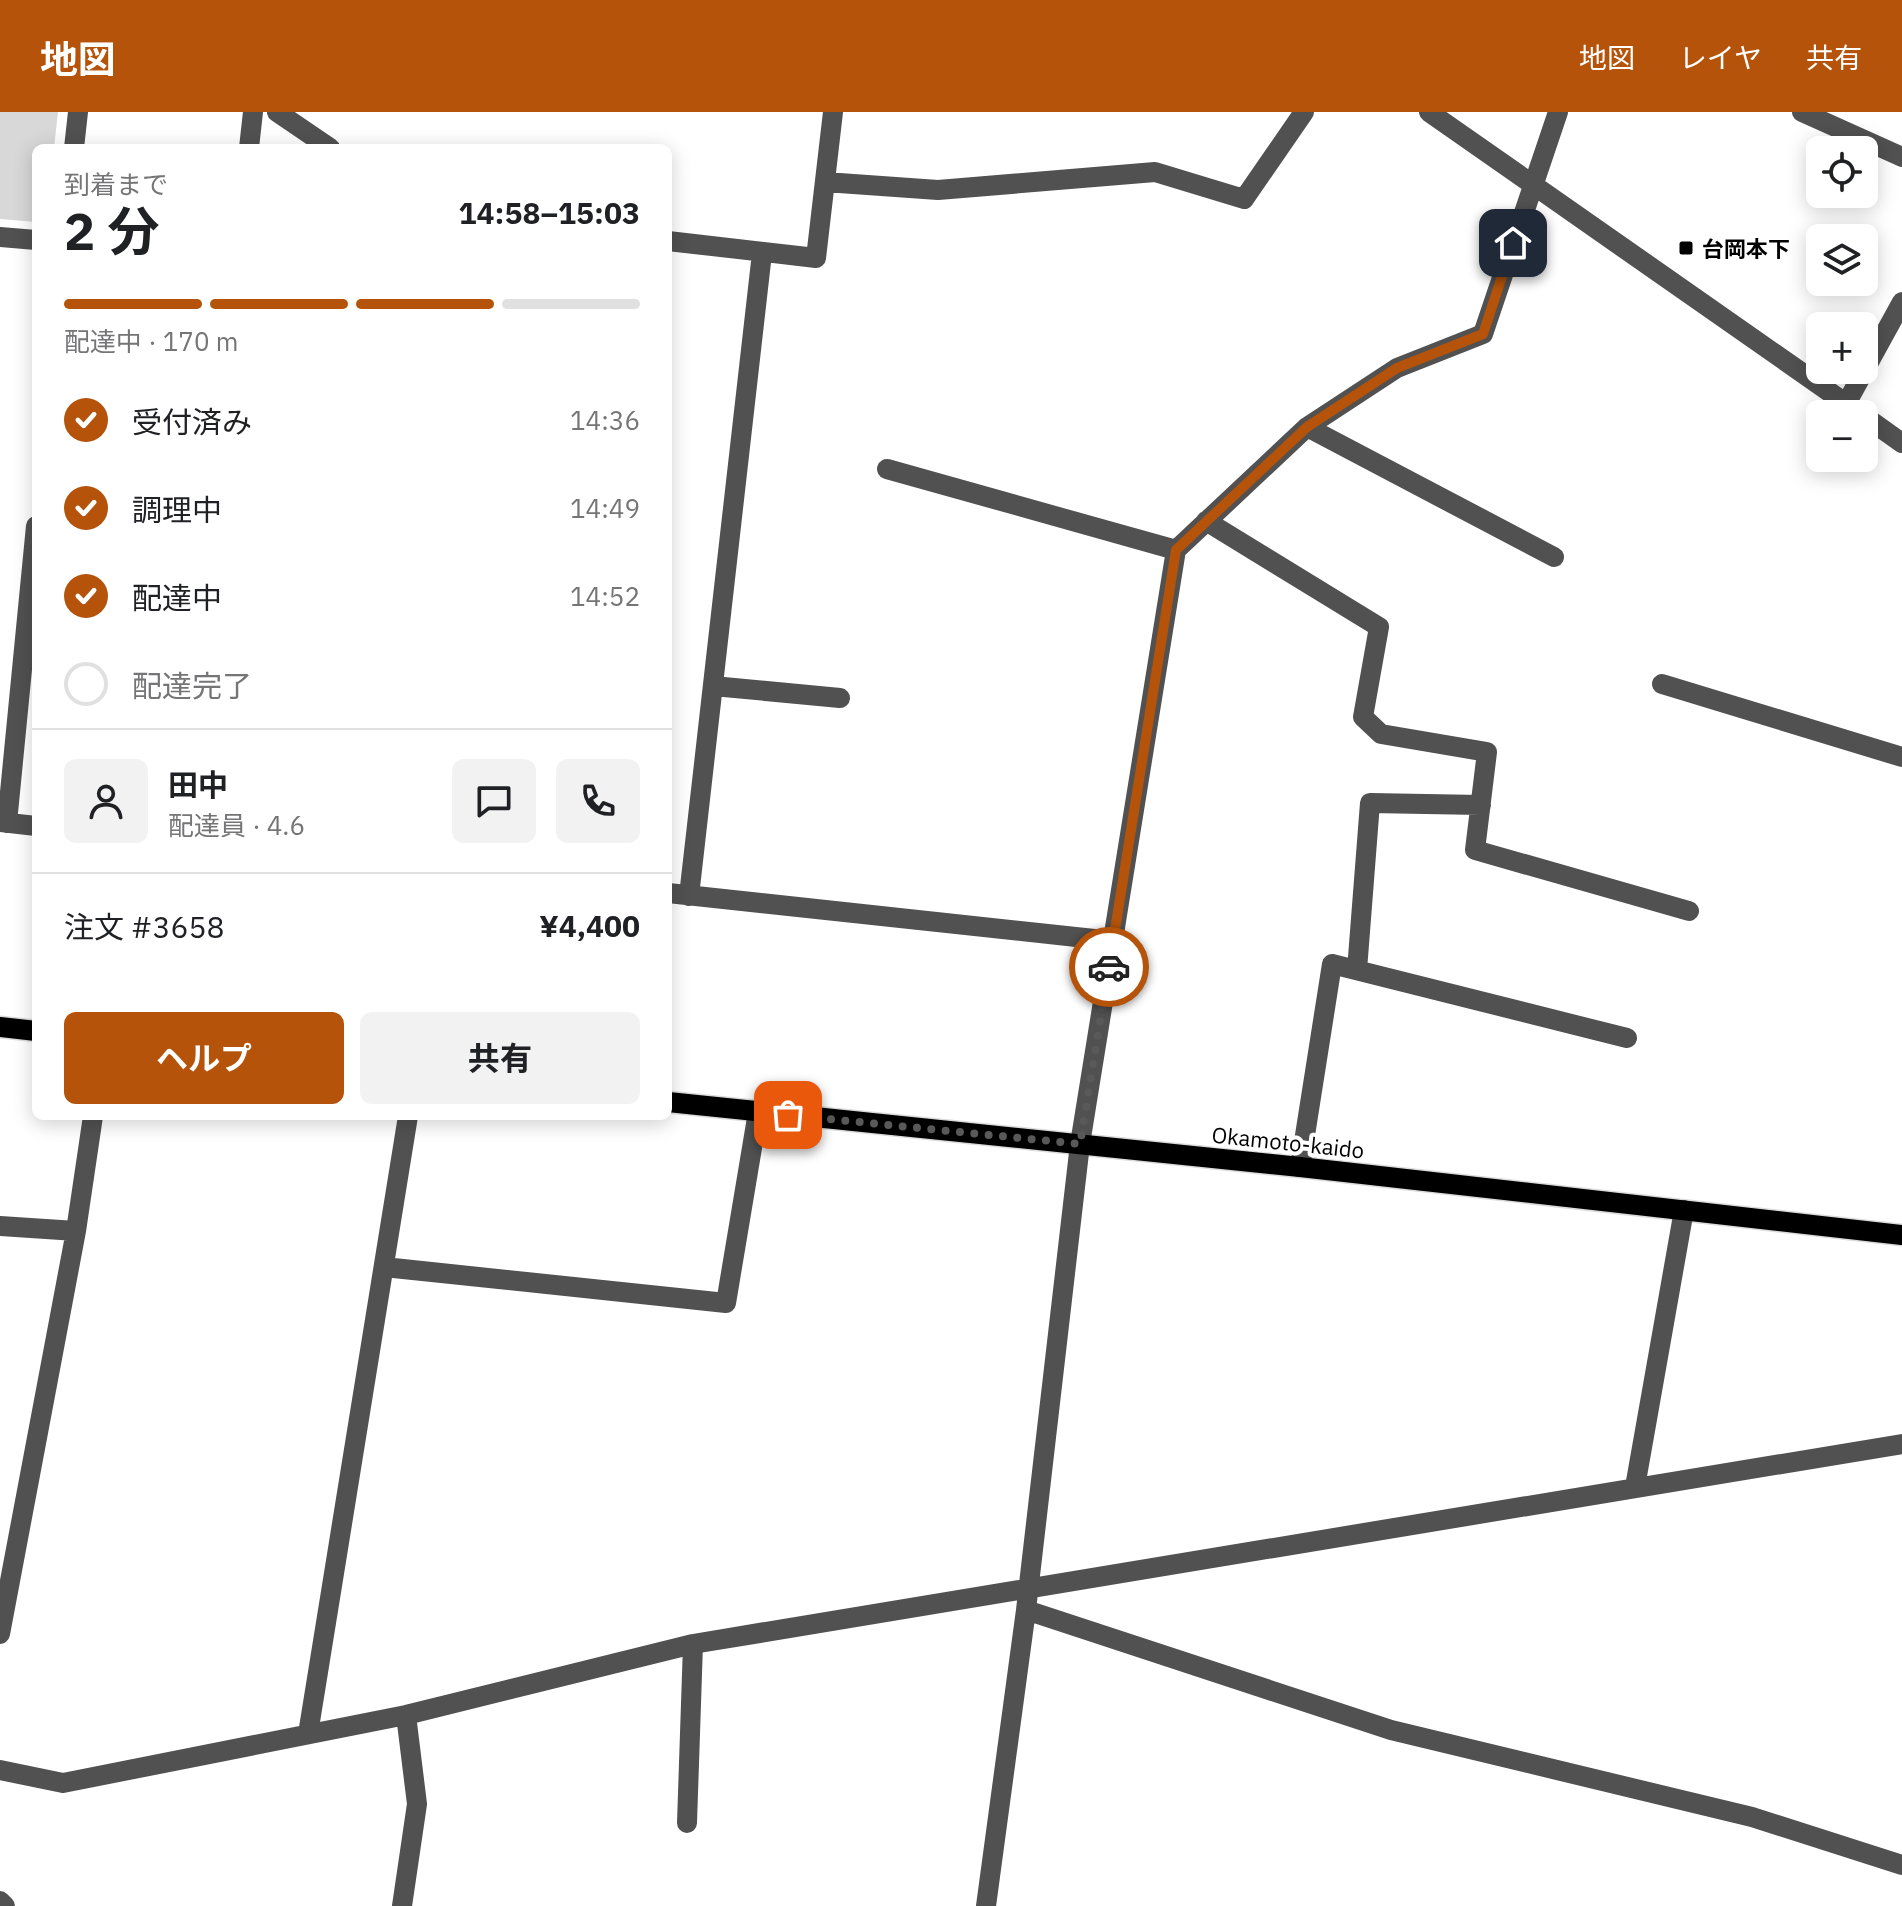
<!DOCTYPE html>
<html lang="ja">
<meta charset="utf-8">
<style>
body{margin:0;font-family:"IBM Plex Sans","Noto Sans JP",sans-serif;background:#f2f2f2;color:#202124;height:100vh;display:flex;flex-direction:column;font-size:30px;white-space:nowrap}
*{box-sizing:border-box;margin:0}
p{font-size:26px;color:#757577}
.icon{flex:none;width:44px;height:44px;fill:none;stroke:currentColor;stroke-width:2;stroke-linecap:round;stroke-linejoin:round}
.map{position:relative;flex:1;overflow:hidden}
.panel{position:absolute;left:32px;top:32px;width:640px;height:976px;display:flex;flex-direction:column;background:#fff;border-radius:12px;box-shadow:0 4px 20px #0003}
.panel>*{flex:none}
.buttons{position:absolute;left:1806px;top:24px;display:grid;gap:16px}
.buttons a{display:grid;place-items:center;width:72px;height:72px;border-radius:12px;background:#fff;box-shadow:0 4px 20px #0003;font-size:40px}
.pin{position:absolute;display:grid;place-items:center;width:68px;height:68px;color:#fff;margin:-34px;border-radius:16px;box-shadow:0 4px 12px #0006}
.courier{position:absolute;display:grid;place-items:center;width:80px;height:80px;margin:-40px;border:6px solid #b45309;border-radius:50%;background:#fff;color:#222;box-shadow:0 2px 10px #0007}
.headline em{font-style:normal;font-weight:700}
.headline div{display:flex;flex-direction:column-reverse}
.headline{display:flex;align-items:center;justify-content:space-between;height:136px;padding:0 32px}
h1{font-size:52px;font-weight:700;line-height:60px}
.bar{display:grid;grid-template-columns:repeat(4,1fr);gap:12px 8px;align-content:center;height:96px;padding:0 32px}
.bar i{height:10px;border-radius:6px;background:#e0e0e0}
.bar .active{background:#b45309}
.bar p{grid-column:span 4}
.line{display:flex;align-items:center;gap:20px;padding:0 32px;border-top:2px solid #e0e0e0}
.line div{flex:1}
.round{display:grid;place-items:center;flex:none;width:84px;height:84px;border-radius:12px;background:#f2f2f2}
ol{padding:0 32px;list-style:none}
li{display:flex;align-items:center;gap:24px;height:88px}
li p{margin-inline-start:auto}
li .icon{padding:8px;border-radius:50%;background:#b45309;color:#fff;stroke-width:4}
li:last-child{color:#757577}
li i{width:44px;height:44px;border:4px solid #e0e0e0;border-radius:50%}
.button{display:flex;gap:16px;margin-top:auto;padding:16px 32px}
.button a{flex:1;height:92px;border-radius:12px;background:#b45309;color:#fff;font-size:32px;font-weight:700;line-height:92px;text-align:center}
.button a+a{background:#f2f2f2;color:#202124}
header{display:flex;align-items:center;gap:48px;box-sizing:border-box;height:112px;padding:0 40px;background:#b45309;color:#fff}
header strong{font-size:38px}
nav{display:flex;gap:44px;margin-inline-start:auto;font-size:28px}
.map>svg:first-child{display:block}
.green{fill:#d8d8d8}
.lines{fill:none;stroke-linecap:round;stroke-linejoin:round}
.major-casing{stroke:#dbdbdb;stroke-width:23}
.minor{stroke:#515151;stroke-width:20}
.major{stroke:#000;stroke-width:20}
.done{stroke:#595959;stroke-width:8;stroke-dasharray:0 14.4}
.route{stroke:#b45309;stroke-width:10}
.poi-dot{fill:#000;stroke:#fff;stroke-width:3}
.labels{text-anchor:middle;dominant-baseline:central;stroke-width:8;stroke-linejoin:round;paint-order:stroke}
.poi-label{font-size:22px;font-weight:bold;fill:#000;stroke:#fff;text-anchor:start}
.street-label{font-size:22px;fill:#000;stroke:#fff}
</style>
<header>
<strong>地図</strong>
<nav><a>地図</a><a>レイヤ</a><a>共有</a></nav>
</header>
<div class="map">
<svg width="1902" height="1794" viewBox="0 0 1902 1794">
<rect width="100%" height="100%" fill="#fff"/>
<path class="green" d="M0,0H58L54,36H36V110L0,107Z"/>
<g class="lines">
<g class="major-casing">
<path id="major" d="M0,915L36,919
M668,990L1300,1055L1902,1123"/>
</g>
<path class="minor" d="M277,0L330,36
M1429,0L1861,302
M1802,0L1902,45
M74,36L78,0
M249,36L253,0
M825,70L938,78L1155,60L1244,87L1304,0
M0,125L36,128
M668,129L816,146L833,0
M1846,292L1902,190
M1864,304L1902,331
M1307,315L1554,445
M887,357L1176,438
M1206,409L1379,515L1363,605L1381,622L1487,640L1475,738L1689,799
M1662,572L1902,645
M713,574L840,586
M0,710L36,714
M7,711L36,414
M668,781L1113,829
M689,784L762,141
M1357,858L1370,691L1481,693
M1300,1055L1332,852L1627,926
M0,1114L76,1119
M384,1155L726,1191L758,1000
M1635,1375L1684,1098
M1026,1498L1391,1618L1752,1705L1902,1753
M0,1522L76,1119L93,1004
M308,1622L408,1004
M0,1658L63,1671L406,1603L693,1532L1902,1332
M687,1711L693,1532
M0,1789L5,1794
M402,1794L417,1692L406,1603
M986,1794L1026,1498L1080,1032L1176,438L1307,315L1397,256L1483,222L1558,0"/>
<use href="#major" class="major"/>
</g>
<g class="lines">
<path class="done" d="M788,1003L1080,1032L1109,855"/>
<path class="route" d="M1109,855L1176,438L1307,315L1397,256L1483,222L1513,131"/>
</g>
<rect class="poi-dot" x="1678" y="128" width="16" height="16" rx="4"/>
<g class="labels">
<g class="poi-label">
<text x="1702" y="136">台岡本下</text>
</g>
<g class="street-label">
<text transform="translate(1288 1030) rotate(6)">Okamoto-kaido</text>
</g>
</g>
</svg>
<div class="buttons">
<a><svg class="icon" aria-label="locate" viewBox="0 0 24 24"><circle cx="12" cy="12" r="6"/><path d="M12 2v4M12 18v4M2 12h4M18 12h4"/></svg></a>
<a><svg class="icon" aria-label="layers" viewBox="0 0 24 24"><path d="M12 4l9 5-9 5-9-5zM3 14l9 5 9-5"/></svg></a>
<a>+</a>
<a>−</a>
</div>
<div class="pin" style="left:788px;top:1003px;background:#ea580c"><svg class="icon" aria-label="bag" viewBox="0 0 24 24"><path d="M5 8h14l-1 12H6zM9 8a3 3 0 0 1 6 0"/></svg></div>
<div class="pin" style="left:1513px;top:131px;background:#1f2937"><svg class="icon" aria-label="home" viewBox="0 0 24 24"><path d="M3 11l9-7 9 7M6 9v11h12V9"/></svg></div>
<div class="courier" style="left:1109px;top:855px"><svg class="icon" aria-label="car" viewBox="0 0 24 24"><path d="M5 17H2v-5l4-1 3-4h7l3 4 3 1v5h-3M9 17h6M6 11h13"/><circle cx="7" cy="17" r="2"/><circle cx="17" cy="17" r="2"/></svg></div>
<section class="panel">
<div class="headline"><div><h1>2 分</h1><p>到着まで</p></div><em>14:58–15:03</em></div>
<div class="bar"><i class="active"></i><i class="active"></i><i class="active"></i><i></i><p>配達中 · 170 m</p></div>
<ol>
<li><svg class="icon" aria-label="check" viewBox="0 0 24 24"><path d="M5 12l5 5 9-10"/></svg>受付済み<p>14:36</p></li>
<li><svg class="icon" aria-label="check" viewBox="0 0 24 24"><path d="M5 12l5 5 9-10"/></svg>調理中<p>14:49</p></li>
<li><svg class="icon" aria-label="check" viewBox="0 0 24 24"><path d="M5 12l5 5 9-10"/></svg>配達中<p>14:52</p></li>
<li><i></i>配達完了</li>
</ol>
<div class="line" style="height:144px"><a class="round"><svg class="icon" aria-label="person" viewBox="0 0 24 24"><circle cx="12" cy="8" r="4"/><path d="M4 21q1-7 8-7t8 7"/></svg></a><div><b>田中</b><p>配達員 · 4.6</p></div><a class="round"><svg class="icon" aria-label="chat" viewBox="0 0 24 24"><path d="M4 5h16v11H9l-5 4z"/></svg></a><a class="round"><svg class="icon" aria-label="phone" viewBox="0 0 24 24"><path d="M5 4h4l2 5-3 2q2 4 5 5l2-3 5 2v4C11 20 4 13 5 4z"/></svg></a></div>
<div class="line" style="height:104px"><div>注文 #3658</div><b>¥4,400</b></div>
<div class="button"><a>ヘルプ</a><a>共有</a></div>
</section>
</div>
